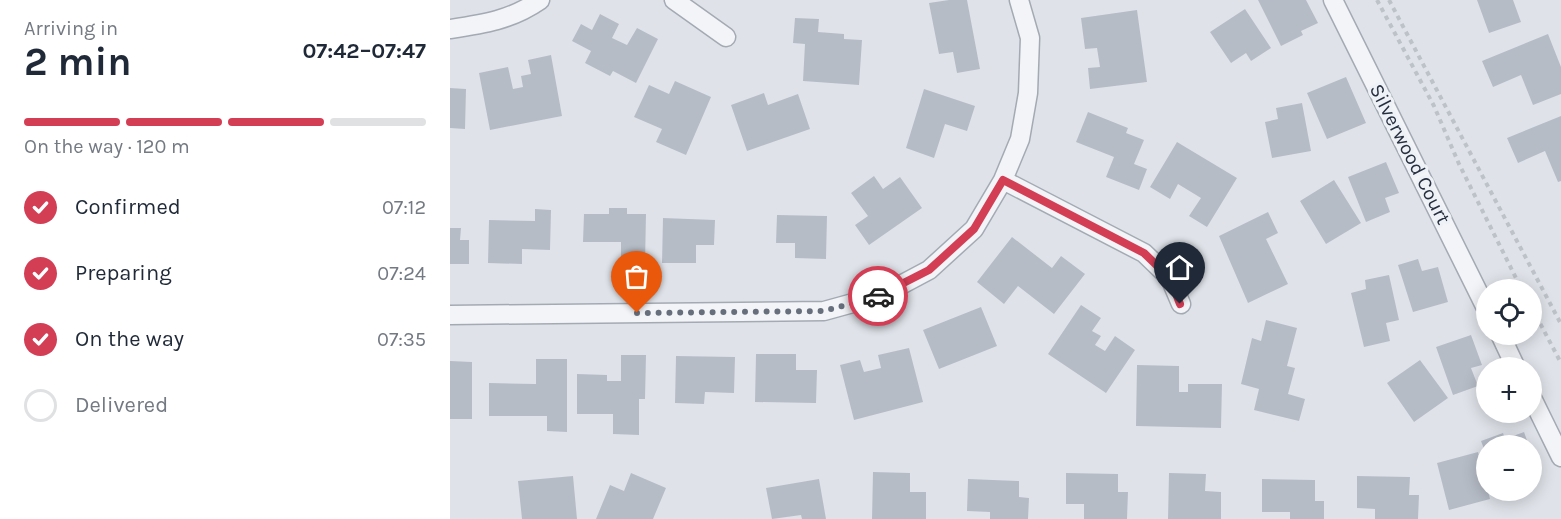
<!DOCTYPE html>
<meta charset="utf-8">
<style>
body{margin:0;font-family:Karla,sans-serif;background:#f2f2f3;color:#1f2937;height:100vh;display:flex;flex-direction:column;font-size:22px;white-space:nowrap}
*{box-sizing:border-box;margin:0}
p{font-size:20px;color:#747a83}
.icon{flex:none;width:33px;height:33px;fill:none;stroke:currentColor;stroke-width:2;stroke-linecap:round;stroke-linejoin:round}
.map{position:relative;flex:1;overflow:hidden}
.drawer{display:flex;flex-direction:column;background:#fff;width:450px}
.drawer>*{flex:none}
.fabs{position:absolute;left:1026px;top:279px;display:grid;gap:12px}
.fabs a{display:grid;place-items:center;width:66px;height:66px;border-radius:50%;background:#fff;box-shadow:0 3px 15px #0003;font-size:30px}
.pin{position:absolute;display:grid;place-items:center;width:51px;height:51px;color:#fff;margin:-62px -26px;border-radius:50% 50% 50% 0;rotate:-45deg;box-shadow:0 0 6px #0007}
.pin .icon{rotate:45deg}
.courier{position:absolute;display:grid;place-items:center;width:60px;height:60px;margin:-30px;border:4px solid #d43e55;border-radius:50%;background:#fff;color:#222;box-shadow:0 2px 8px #0007}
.summary em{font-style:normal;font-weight:700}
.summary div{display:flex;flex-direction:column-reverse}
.summary{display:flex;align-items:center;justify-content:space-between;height:102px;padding:0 24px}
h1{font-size:39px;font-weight:700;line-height:45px}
.bar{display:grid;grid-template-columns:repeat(4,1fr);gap:9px 6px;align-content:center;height:72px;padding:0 24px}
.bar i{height:8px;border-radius:4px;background:#e0e1e3}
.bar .current{background:#d43e55}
.bar p{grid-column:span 4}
ol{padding:0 24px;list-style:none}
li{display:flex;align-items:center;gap:18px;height:66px}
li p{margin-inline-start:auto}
li .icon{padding:6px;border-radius:50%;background:#d43e55;color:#fff;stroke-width:4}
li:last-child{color:#747a83}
li i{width:33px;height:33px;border:3px solid #e0e1e3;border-radius:50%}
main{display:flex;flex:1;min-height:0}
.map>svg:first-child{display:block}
.building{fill:#b6bcc6}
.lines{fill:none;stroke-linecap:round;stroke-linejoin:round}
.minor-casing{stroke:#a4aab3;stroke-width:21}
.path{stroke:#bdc1c8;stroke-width:4;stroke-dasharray:4.5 4.5;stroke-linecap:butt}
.minor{stroke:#f2f4f7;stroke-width:18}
.done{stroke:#676f7c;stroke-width:6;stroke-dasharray:0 10.8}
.route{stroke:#d43e55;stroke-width:8}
.labels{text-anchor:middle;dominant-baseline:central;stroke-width:6;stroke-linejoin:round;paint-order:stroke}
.street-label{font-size:20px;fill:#273041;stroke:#eef2f6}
</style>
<main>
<section class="drawer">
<div class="summary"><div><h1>2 min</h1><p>Arriving in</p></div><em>07:42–07:47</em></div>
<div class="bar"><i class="current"></i><i class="current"></i><i class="current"></i><i></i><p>On the way · 120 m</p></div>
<ol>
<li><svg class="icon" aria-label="check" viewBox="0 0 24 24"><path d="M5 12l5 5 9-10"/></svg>Confirmed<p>07:12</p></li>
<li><svg class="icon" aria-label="check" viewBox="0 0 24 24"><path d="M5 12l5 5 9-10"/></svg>Preparing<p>07:24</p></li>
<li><svg class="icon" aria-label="check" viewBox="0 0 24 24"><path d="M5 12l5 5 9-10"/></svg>On the way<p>07:35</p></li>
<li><i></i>Delivered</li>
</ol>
</section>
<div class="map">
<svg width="1111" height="519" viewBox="0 0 1111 519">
<rect width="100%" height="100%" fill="#dfe3e9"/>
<path class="building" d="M499,0H517L530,69L507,73L503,52L489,54L479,3Z
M808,0H856L868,23L851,31L853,35L831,46Z
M1027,0H1063L1071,22L1039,33Z
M795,9L821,48L801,61L796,53L781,63L760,32Z
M687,10L697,82L640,89L638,68L650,67L647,48L635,49L631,18Z
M150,14L169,24L162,38L177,45L187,28L208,39L186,83L163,71L160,76L135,63L141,51L122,41L131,24L142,30Z
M345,18L369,19L368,32L394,34V39L412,40L409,85L353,81L355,44L343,43Z
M1098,34L1111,67V94L1083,105L1071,75L1043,87L1032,61Z
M101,55L112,116L40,130L29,73L58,67L63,89L73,87L71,76L81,74L78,60Z
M896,77L916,123L877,139L857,93Z
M225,81L261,97L236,155L206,142L212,129L184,117L199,85L219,94Z
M0,88L16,89L15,129L0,128Z
M474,89L525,106L517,131L495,124L484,158L456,148Z
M314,93L318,105L348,94L360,129L297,151L281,105Z
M852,103L861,151L822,158L815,122L828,119L826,108Z
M638,112L678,128L676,133L694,140L684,164L697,169L689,190L656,177L664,157L626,142Z
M1111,116V181L1108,182L1095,151L1068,163L1057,138Z
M727,142L787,178L757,227L739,216L751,198L728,184L720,199L700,187Z
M936,162L949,193L935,198L940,212L916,222L898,177Z
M424,176L433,189L450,177L472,208L419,245L405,225L418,216L401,193Z
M884,180L911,223L876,244L850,201Z
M159,208H177V214H196L195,264H171V242H133L134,214H159Z
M85,209L101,210L100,250L72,249V264L38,263L39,220L85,221Z
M818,212L828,233L816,239L838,284L798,303L769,236Z
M327,215L377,216L376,259L345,258V243H326Z
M213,218L265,220L264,245H246V263H212Z
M0,228H11L10,240H19V264H0Z
M562,237L602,268L611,256L635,274L604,314L568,286L554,304L527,282Z
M968,259L972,271L988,267L998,302L963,312L948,265Z
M939,275L949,320L936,323L940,341L914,347L901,293L916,289L915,280Z
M631,305L651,318L642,331L651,336L645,345L655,351L665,336L685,350L656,393L598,354Z
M531,307L547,346L489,369L473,330Z
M816,320L847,328L837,366L845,368L838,394L855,399L849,421L804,410L809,389L791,384L802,338L811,341Z
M1021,335L1032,365L1021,368L1028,386L1003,395L986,347Z
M459,348L473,402L404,420L390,365L410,360L414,372L431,368L428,355Z
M306,354H346V370H367L366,403L305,402Z
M171,355H196L195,399H189V435L163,434V414H127V374L157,375V381H171Z
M226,356L285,357L284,393L255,392L254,404L225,403Z
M86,359H117V432L97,431V416H39V383L86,384Z
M970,360L998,398L964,422L937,383Z
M0,361L22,362V419H0Z
M687,365L729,366V392H738V384H772L771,428L686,426Z
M1074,432L1079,446H1036V454L1031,441L1053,433L1055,439Z
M1028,452L1040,499L999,510L987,463Z
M423,472L460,473V492H476V519H422Z
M181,473L216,488L203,519H146L160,485L174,491Z
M616,473L668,474V492H678L677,519H634V504H616Z
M719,473L756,474L755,491L771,492V519H718Z
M123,476L127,519H72L68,481Z
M907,476L960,477L959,495H969L968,519H925V509L907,508Z
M369,479L376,519H352L351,515L322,519L316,488Z
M518,479L569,481V497L579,498L578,519H540V512L517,511Z
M812,479L865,480V501H874V519H840V512H812Z"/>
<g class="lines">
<g class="minor-casing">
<path id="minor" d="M224,0L276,37
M883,0L1036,308
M0,29C34,24 61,20 90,0
M553,180L694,253L720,278L731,304
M0,315L374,311L432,295L479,270L524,229L553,180L570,139L578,93L580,38L569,0
M1050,334L1066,368
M1082,398L1111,457"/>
</g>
<path class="path" d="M927,0L984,106L1009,164L1072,290
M939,0L1111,324
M1082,308L1111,363"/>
<use href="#minor" class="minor"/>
</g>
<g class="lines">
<path class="done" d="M187,313L374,311L428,296"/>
<path class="route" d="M428,296L479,270L524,229L553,180L694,253L720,278L730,304"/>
</g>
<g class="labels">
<g class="street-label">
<text transform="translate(960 154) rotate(63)">Silverwood Court</text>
</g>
</g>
</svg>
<div class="fabs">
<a><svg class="icon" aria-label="locate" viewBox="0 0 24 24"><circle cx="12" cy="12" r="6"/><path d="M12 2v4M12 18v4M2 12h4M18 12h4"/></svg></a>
<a>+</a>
<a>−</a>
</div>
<div class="pin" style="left:187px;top:313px;background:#ea580c"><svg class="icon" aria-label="bag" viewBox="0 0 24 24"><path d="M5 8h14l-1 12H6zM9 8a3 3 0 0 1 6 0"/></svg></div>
<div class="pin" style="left:730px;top:304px;background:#1f2937"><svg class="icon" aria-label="home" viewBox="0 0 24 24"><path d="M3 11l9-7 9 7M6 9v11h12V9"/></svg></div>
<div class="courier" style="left:428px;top:296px"><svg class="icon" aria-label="car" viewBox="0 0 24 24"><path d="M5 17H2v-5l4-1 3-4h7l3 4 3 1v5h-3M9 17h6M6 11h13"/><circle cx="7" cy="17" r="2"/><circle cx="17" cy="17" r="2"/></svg></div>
</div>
</main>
